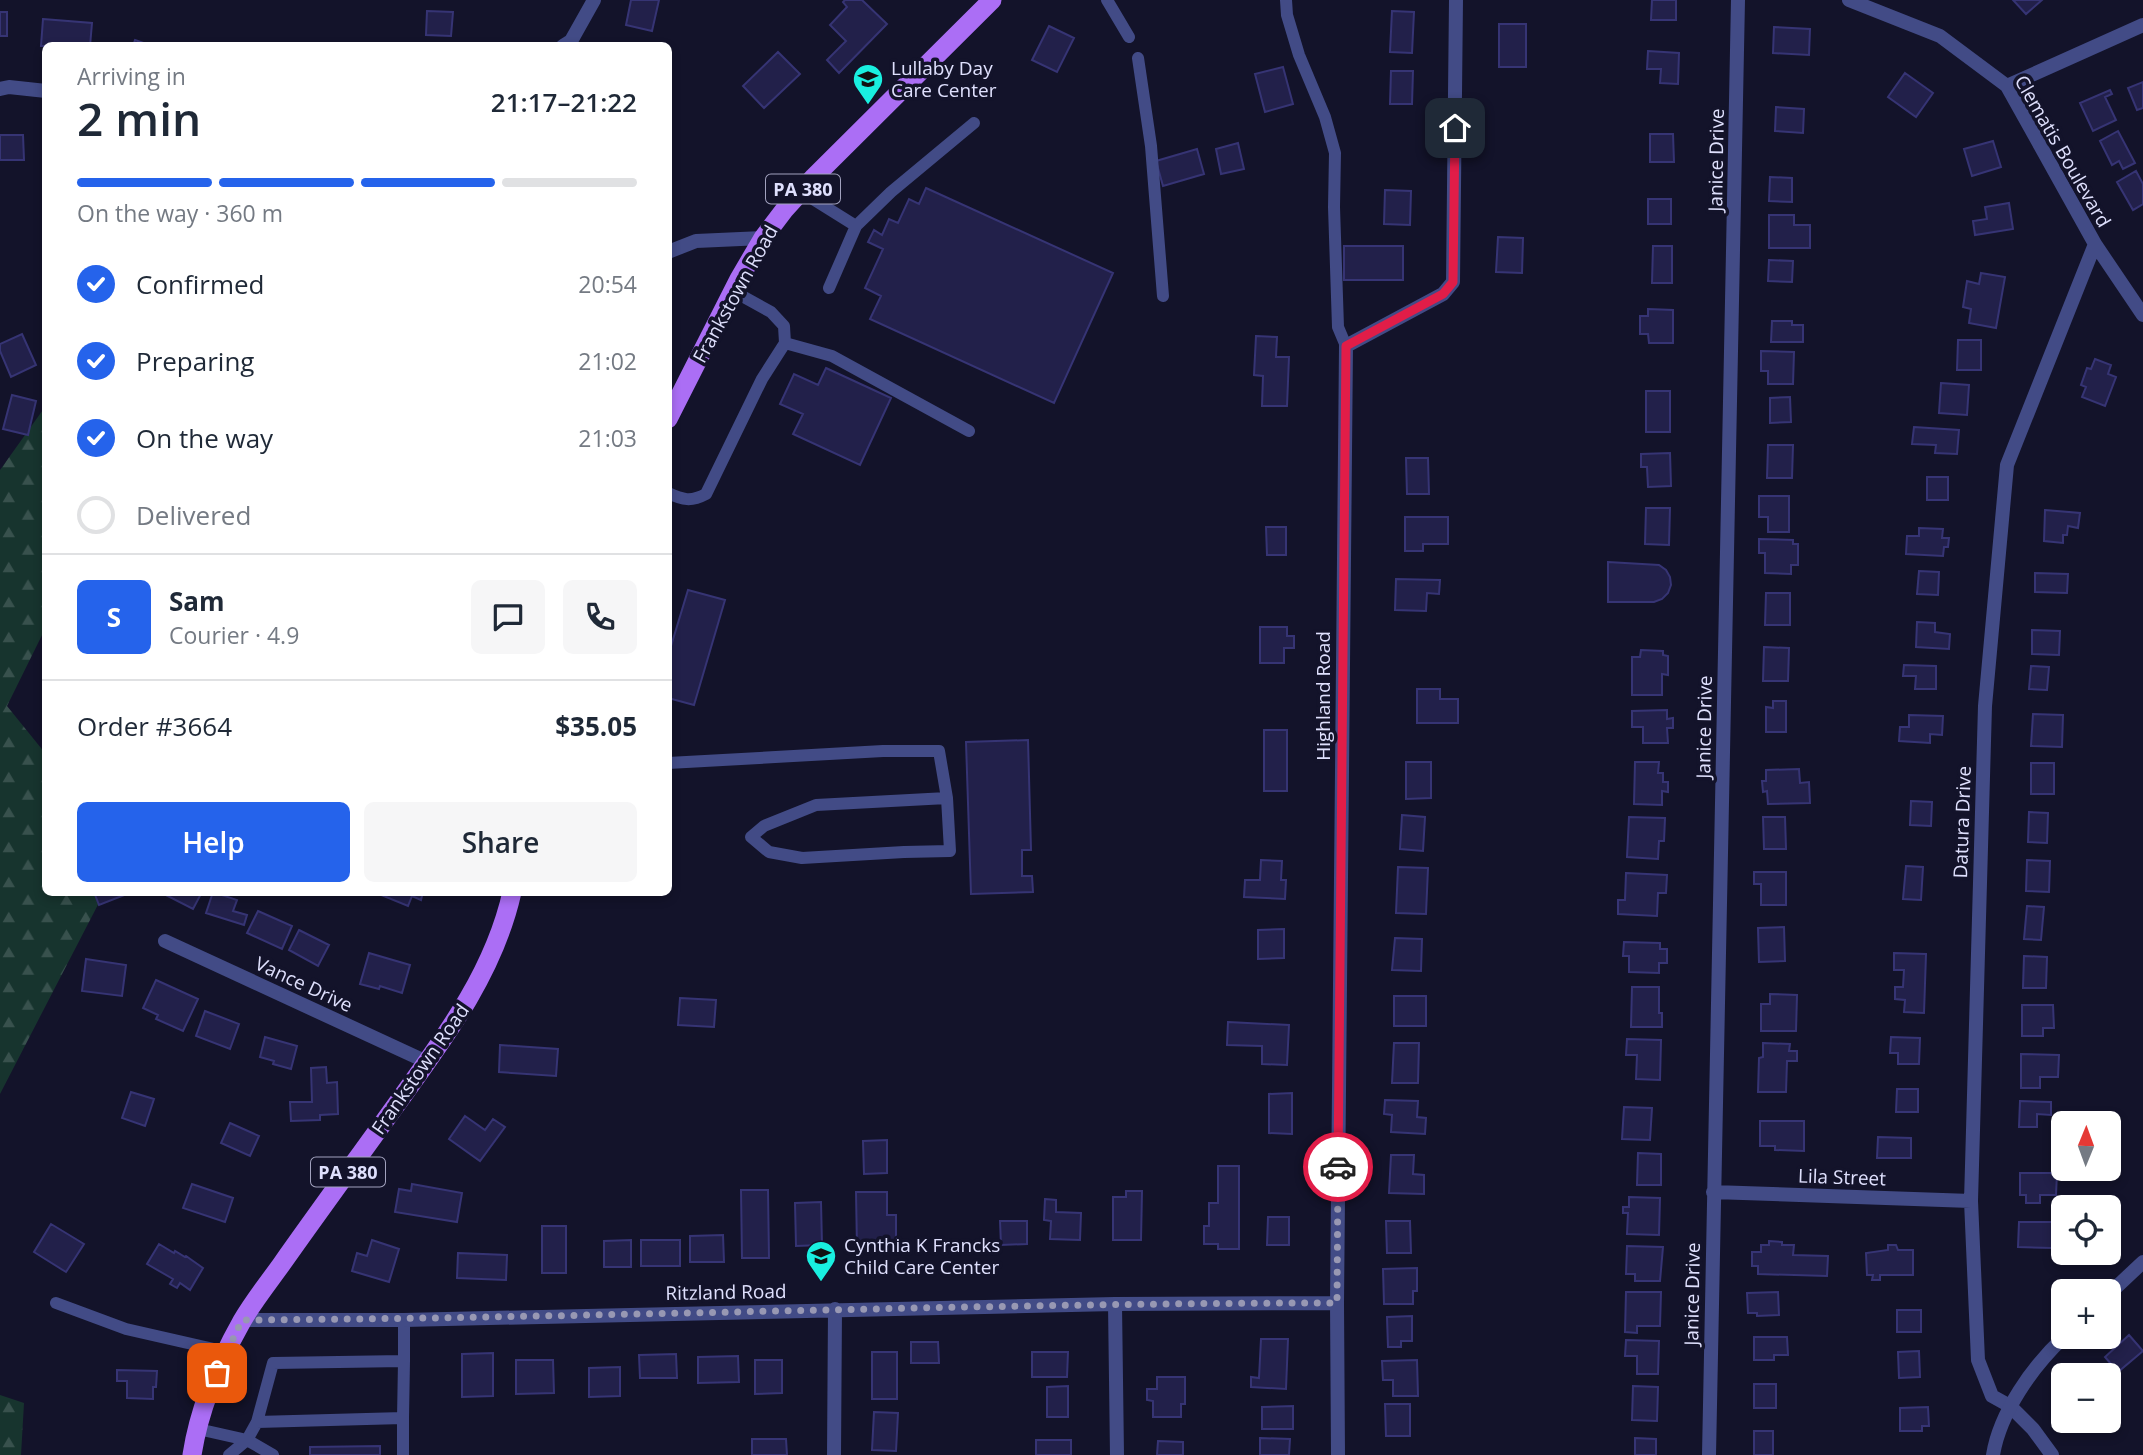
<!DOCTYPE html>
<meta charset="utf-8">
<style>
body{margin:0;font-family:"Open Sans",sans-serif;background:#f6f6f7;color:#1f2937;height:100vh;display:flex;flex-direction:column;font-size:26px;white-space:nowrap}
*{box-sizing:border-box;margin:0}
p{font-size:23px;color:#747a83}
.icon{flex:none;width:38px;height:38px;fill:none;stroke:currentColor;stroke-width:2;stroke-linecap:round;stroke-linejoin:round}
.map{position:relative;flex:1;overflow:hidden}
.panel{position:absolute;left:42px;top:42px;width:630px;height:854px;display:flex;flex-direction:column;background:#fff;border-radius:10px;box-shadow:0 4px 10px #0003}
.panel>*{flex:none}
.needle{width:46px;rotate:1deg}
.buttons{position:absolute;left:2051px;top:1111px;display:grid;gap:14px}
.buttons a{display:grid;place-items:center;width:70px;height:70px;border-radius:10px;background:#fff;box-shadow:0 4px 10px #0003;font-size:35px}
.pin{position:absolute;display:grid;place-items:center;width:60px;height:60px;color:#fff;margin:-30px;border-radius:14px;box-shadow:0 4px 10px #0006}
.courier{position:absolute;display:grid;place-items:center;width:70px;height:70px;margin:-35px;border:5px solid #e11d48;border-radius:50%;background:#fff;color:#222;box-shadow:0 2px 9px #0007}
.headline em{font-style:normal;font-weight:600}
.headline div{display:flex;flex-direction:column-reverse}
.headline{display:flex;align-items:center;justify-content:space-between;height:119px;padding:0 35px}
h1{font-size:46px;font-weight:600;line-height:52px}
.bar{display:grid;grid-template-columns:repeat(4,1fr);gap:10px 7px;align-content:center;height:84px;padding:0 35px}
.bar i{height:9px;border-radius:5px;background:#e0e1e3}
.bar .selected{background:#2563eb}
.bar p{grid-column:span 4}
.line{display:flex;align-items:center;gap:18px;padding:0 35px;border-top:2px solid #e0e1e3}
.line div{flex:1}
.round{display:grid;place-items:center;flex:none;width:74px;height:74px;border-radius:10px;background:#f6f6f7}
ol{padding:0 35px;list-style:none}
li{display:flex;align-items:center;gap:21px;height:77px}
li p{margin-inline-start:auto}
li .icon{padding:7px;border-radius:50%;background:#2563eb;color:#fff;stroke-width:4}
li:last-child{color:#747a83}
li i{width:38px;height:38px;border:4px solid #e0e1e3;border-radius:50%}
.primary-button{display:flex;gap:14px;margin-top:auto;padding:14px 35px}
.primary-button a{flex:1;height:80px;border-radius:10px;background:#2563eb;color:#fff;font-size:28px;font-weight:600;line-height:80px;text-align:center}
.primary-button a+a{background:#f6f6f7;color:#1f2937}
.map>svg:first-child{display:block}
.forest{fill:url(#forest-firs)}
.building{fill:#22204a;stroke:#363474;stroke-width:2}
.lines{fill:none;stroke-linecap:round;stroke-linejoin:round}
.service{stroke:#424b86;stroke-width:12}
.minor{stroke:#424b86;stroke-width:14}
.tertiary{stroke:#424b86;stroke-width:14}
.primary{stroke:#ab6ef5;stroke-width:19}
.done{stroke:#9898b3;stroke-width:7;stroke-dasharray:0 12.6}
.route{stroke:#e11d48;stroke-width:9}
.labels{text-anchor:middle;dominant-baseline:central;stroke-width:7;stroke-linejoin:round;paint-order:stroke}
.shield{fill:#13132a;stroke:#a2a2be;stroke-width:2}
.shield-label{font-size:18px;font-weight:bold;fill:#dfe0fd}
.poi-label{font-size:19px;fill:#dfe0fd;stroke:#13132a;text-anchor:start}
.street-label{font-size:19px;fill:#dfe0fd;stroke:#13132a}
</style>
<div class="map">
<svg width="2143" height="1455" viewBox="0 0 2143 1455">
<defs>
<pattern id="forest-firs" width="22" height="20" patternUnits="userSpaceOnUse" patternTransform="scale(1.75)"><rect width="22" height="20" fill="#17342e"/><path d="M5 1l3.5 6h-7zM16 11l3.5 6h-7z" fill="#38514d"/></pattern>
</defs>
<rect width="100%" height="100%" fill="#13132a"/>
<path class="forest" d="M45,407V629L7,706L45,753L46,892L104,893L0,1094V470Z
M0,1395L24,1403L21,1455H0Z"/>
<path class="building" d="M631,0H659L652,31L626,25Z
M845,0H862L887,24L839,73L827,60L846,41L830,25L847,7L843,2Z
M1652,0H1676V20H1651Z
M2013,0H2042L2026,14Z
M427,11L453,12L451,36L426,35Z
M1392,11L1414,12L1412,53L1390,52Z
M0,12H7V36H0Z
M43,19L92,23L90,46H41Z
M1499,24H1526V67H1499Z
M1049,26L1074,38L1057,72L1032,60Z
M1774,27L1810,29L1809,55L1773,53Z
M135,40L152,46H133Z
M1648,51L1679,53L1678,84L1660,83L1661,69H1647Z
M778,52L800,74L764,108L743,86Z
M1283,67L1293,104L1265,112L1255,74Z
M1391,71H1413L1412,104H1390Z
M1905,73L1933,93L1916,117L1888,97Z
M2143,82V108L2137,110L2128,88Z
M2110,90L2112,94L2105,97L2116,120L2093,131L2080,103Z
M1776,107L1804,109L1803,133L1775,131Z
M2118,131L2135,163L2123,169L2119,161L2112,165L2100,141Z
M1650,134H1673L1674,162H1650Z
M0,135H23L24,160H0Z
M1993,141L2001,167L1972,176L1964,149Z
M1238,143L1244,169L1221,174L1216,149Z
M1197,149L1204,174L1163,186L1156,161Z
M2136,171L2143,184V204L2133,210L2117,182Z
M1770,177L1792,178V202L1769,201Z
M926,188L1113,273L1054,403L870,319L881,296L865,288L883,249L868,242L874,230L882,235L889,219L898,223L909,199L919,204Z
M1385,190L1411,191L1410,225L1384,224Z
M1648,199H1671V224H1648Z
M2009,203L2013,229L1975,235L1973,221L1987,219L1985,207Z
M1769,215H1794V225H1810V248H1769Z
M1498,237L1523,238L1522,273L1496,272Z
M1344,246H1403V280H1344Z
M1653,246H1672V283H1652Z
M1769,260L1793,261L1792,282L1768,281Z
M1981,273L2005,277L1996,328L1969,323L1971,309L1963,307L1967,281L1979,284Z
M1648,309L1673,310V343H1649L1648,334H1640V316H1648Z
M1772,321H1792V325H1803V342H1771Z
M22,334L36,365L11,377L0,351V344Z
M1256,336L1277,337L1276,357H1289L1287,406H1262L1263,376L1254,375Z
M1958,340H1981V370H1957Z
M1761,351L1794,352L1793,384H1768V371H1761Z
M2095,359L2111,365L2108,374L2116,377L2105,406L2082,397L2086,387L2081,385L2087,368L2091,369Z
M826,368L891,398L860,465L793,434L803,414L780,404L794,374L818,385Z
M1941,383L1969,385L1967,415L1939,413Z
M1646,391H1670V432H1646Z
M12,395L36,401L28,435L3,429Z
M1790,397L1791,422L1770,423V398Z
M1914,427L1959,430L1957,454L1935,453L1936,445L1912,444Z
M1768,445H1793L1792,478H1767Z
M1670,453L1671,486L1648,487L1647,467H1641V454Z
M1406,458H1428L1429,494H1407Z
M1927,477H1948V500H1927Z
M1759,496H1789V532H1768V517H1759Z
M1646,508H1670L1669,545L1645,544Z
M2045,510L2080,513L2078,528L2068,526L2067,535H2063V543L2044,541Z
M1405,517H1448V544H1423V551H1405Z
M1266,527H1286V555H1267Z
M1919,528L1943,529L1942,538H1949L1948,547H1944L1943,556L1906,554L1907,536H1919Z
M1759,539L1793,540V544H1798V565H1791V574L1765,573V553H1759Z
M1608,562L1659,565L1666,570L1670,577L1671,585L1668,593L1662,599L1654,602H1608Z
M1919,571L1939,572L1938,595L1917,594Z
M2035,573L2068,574L2067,593L2035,592Z
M1396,579L1440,580L1439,594L1427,593L1426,611L1395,610Z
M688,590L725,600L694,705L668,698V656Z
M1766,593H1790V625H1765Z
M1917,622L1935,623V632L1950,634L1949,649L1916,647Z
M1260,627H1287V636H1294V648H1284V663H1260Z
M2032,630L2060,631L2059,655L2032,654Z
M1764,647L1789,648L1788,681H1763Z
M1641,650L1663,651V655L1668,656V675L1662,674V695H1632V657H1640Z
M1904,665L1936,666V689H1915L1916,676H1903Z
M2031,666L2049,667L2047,690L2029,689Z
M1417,689H1440V699H1458V723H1417Z
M1773,701H1786V732H1766V707L1773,708Z
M1667,710V719L1673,718V728H1667L1668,743H1643V727H1632V711Z
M2033,714L2063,715L2062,747L2031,746Z
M1909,715L1943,716L1942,735L1930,734V743L1899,741L1900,727H1909Z
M1264,730H1287V791H1264Z
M1028,740L1031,850H1022V876H1032L1033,892L971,894L966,742Z
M1406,762H1431V798L1406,799Z
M1635,762H1659L1658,773H1663V782H1668V792L1662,791V805L1634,804Z
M2031,763H2054V794H2031Z
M1799,769L1800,783L1809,782L1810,803L1768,804L1767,791L1763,792L1762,781H1766V770Z
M1911,801L1932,802L1931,826L1910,825Z
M2029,812L2048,813L2047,843L2028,842Z
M1402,815L1425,817L1423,851L1400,849Z
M1629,817L1665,818L1664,841H1659L1658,859L1627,857Z
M1763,817H1785L1786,849H1764Z
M1261,860L1282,861L1281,880H1286L1285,899L1244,897L1245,880H1260Z
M2027,860L2050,861L2049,892L2026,891Z
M1906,866L1923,867L1921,900L1903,899Z
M1398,867L1428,868L1426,914L1396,913Z
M1754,872H1786V905H1761V884H1754Z
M1626,873L1667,875L1666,893H1658L1657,916L1618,914V900H1625Z
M94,892H132L99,905Z
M160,892H202L193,909Z
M213,892L237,900L233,911L247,915L244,925L206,913Z
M374,892H423L421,900L412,896L408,906Z
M2027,906L2044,907L2041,940L2024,939Z
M258,911L292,926L282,949L247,933Z
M1784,927L1785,961L1759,962L1758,928Z
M1284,929V958L1258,959V930Z
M299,930L329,945L318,966L289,950Z
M1395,938L1422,939L1421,971L1392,970Z
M1624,942L1660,943V949H1667V963H1659V973L1629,972V956H1623Z
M369,953L410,965L402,993L380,986L379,989L360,984Z
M1894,953L1926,954L1924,1013L1904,1012L1905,1000L1895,999V987H1903L1904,970H1894Z
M2024,956L2047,957L2046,988H2023Z
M86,959L126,965L122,996L82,991Z
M156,980L198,999L183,1031L156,1019L158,1015L143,1008Z
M1632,987H1659V1013H1662V1027H1631Z
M1770,994L1797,995L1796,1031H1761V1004H1770Z
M1394,996H1426V1026H1394Z
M680,998L716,1000L714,1027L678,1025Z
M2022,1005H2053L2054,1028H2043V1036H2022Z
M205,1011L239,1024L230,1049L196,1036Z
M1228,1022L1289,1025L1287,1065L1262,1064V1046L1227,1045Z
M265,1037L297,1046L291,1069L273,1064L274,1061L260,1057Z
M1891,1037L1920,1038L1919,1064H1898V1053H1890Z
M1627,1039L1661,1040L1660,1080L1636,1079L1637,1055H1626Z
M1394,1043H1419L1418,1083H1392Z
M1763,1043L1790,1044L1789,1051H1797V1061H1787L1786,1092H1758L1759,1058L1763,1057Z
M500,1045L558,1049L556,1076L499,1072Z
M2021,1054L2059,1055L2058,1077H2040V1088H2021Z
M326,1067L327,1083L337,1082L338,1114L320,1115V1120L291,1121L290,1102H312L311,1068Z
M1897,1089H1918V1112H1896Z
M131,1092L154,1099L145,1126L122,1118Z
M1292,1093V1134L1269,1133V1094Z
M1385,1100L1418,1101L1417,1117L1426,1118L1425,1134L1391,1132L1392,1115L1384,1114Z
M2020,1101L2051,1102V1115L2037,1114V1127H2019Z
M1624,1107L1652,1108L1650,1140L1622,1139Z
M465,1116L485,1130L493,1119L505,1127L480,1161L449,1139Z
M1760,1121H1804V1151L1775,1150V1146H1760Z
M230,1123L259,1136L250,1156L221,1143Z
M1878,1137L1911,1138V1158H1877Z
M887,1140V1173L864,1174L863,1141Z
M1638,1153L1661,1154V1185H1637Z
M1391,1155H1414L1413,1174L1424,1175V1194L1389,1193Z
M1218,1166H1239V1249H1218V1244H1204V1226H1209V1203H1218Z
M2020,1173H2057L2056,1195H2040V1203H2026V1195H2020Z
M192,1184L233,1198L225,1222L183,1208Z
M412,1184L462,1193L457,1222L395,1212L399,1189L411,1191Z
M741,1190H768L769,1258H742Z
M1126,1191H1142L1141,1240H1113V1197H1126Z
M856,1192H887V1215H896V1248H857Z
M1629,1197L1660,1198L1659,1235L1627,1234L1628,1213H1623V1207H1629Z
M1045,1199L1056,1200V1212L1081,1213L1080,1240L1050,1239L1051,1221L1044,1220Z
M821,1202L822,1245L796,1246L795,1203Z
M1268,1217H1289V1245H1267Z
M1000,1221H1027V1244L1001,1245Z
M1386,1221H1410L1411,1253H1387Z
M2019,1222H2052V1248L2018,1247Z
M51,1224L84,1244L66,1272L34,1252Z
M542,1226H566V1273H542Z
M723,1235L724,1262H690V1236Z
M372,1240L399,1249L389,1282L352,1271L357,1253L367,1256Z
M631,1240V1267H604V1241Z
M641,1240H680V1266H641Z
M1769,1241L1782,1242V1245H1794L1793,1255L1828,1256L1827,1276L1758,1274V1266H1752V1252H1761V1245H1769Z
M159,1244L174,1253L175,1251L185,1257L186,1256L203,1268L190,1290L180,1283L177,1288L170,1284L173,1279L147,1264Z
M1888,1245H1896L1898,1250H1913V1275H1880V1280H1872L1873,1275H1867L1866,1253L1888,1250Z
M1627,1246L1663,1247L1660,1281H1635V1274H1626Z
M458,1253L507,1255L506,1280L457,1278Z
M1417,1268V1291H1413V1304H1384L1383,1269Z
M1626,1292H1661L1660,1326H1637V1333L1625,1332Z
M1778,1292L1779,1315L1757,1316V1313H1748L1747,1293Z
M1897,1310H1921V1332H1897Z
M1412,1316V1341H1401V1347H1388L1387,1317Z
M2129,1335L2143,1351L2118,1372L2105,1357Z
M1754,1337H1787L1788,1355H1774V1360H1754Z
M1261,1339H1288L1286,1389L1251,1387V1377L1259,1378Z
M1626,1340L1659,1341L1658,1374H1637V1356H1625Z
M911,1342H938L939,1363H911Z
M1919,1351L1920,1377L1899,1378L1898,1352Z
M872,1352H897V1399H872Z
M1032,1352H1068L1067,1377H1032Z
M493,1353V1396L462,1397V1354Z
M676,1354L677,1378H640L639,1355Z
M738,1356L739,1382L698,1383V1357Z
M516,1360H553L554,1393L516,1394Z
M755,1360H782V1393L755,1394Z
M1417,1360L1418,1396H1393V1380H1383L1382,1361Z
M620,1367V1396L589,1397V1368Z
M117,1370L157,1371L156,1387H153V1399L127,1398V1381H117Z
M1157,1377H1185V1404H1181V1417H1153V1401L1147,1400V1389H1157Z
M1754,1384H1776V1408H1754Z
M1068,1386V1417H1047V1387Z
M1633,1386L1658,1387L1657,1421L1632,1420Z
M1385,1404H1410V1436H1386Z
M1293,1406V1429H1262V1407Z
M1928,1407L1929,1426H1922V1431H1900V1408Z
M874,1412L898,1413L896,1451L872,1450Z
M1754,1431H1773V1455H1754Z
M1260,1438L1290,1439L1289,1455H1260Z
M1635,1438L1656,1439V1455H1635Z
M752,1439H786L787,1455H752Z
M1036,1440H1071V1455H1036Z
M1158,1441L1183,1442V1455H1157Z
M380,1446V1455H310V1447Z"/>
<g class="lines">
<path class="service" d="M1107,0L1129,37
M1286,0L1287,15L1299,55L1325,117L1335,153L1334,207L1338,327L1346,346
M1138,58L1151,146L1163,296
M800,191L856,226L829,288
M856,226L891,192L974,123
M785,343L832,356L969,431
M668,493C683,500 691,502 706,494L762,379L785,343L784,326L771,312L733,291
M668,763L883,751H939L947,798L950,851L904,852L802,858L769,852L751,837L764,826L816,805L947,798
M56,1303L126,1329L227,1352
M257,1422L403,1418L404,1361
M198,1429L247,1440L273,1455
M229,1455L247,1440L257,1422L273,1363L404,1361V1320
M403,1455V1418"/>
<path class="minor" d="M1849,0L1940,36L2007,86L2095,244L2143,315
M563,46L571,41L594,0
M2007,86L2143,25
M0,89L9,87L46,91
M668,252L696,241L763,238
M165,941L427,1062
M1713,1192L1971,1201
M1115,1304L1117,1455
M242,1320H404L1115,1304L1337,1303
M834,1455L835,1309
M1338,1455L1337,1303L1346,346L1443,294L1453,282L1456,0
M1709,1455L1738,0
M2052,1455L2033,1429L2010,1406L1992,1396L1978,1360L1971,1201L1985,706L2007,465L2095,244"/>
<path class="tertiary" d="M2109,1294L2143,1262
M1993,1455C2000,1412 2033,1366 2064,1337"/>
<path class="primary" d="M668,419L739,279L763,238L785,209L814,177L992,0
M192,1455C199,1409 219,1362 242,1321C253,1302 268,1283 281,1265C319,1211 358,1158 396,1105C443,1040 494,973 512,892"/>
</g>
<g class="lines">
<path class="done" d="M217,1373L242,1320C607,1318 972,1303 1337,1303L1338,1167"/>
<path class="route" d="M1338,1167L1346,346L1443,294L1453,282L1455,128"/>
</g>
<defs>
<g id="school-pin" transform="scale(1.575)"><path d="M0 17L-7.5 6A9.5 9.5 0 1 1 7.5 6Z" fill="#19efe0" stroke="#13132a"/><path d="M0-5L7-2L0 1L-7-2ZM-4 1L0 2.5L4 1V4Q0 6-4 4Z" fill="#111"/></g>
</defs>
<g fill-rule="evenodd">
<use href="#school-pin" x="868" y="79"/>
<use href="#school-pin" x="821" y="1256"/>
</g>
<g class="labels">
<g class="shield">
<rect x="766" y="174.5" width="74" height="29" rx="5"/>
<rect x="311" y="1157.5" width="74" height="29" rx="5"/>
</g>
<g class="shield-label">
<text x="803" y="189">PA 380</text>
<text x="348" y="1172">PA 380</text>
</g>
<g class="poi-label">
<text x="891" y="68">Lullaby Day<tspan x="891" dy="22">Care Center</tspan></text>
<text x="844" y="1245">Cynthia K Francks<tspan x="844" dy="22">Child Care Center</tspan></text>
</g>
<g class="street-label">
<text transform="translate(2063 151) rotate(60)">Clematis Boulevard</text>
<text transform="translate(1716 160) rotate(-89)">Janice Drive</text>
<text transform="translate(735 294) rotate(-61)">Frankstown Road</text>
<text transform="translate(1323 696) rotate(-90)">Highland Road</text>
<text transform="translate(1704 727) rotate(-89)">Janice Drive</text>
<text transform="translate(1962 822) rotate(-88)">Datura Drive</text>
<text transform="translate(304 984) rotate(25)">Vance Drive</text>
<text transform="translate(420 1069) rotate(-55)">Frankstown Road</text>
<text transform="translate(1842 1177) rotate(2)">Lila Street</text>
<text transform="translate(726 1292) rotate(-1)">Ritzland Road</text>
<text transform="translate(1692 1294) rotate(-89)">Janice Drive</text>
</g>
</g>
</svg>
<div class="buttons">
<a><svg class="needle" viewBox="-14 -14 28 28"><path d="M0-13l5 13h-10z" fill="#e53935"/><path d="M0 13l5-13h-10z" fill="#747a83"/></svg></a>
<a><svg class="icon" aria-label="locate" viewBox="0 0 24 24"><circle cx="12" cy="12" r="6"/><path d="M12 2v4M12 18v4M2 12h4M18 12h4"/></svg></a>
<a>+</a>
<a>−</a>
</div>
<div class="pin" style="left:217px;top:1373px;background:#ea580c"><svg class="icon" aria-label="bag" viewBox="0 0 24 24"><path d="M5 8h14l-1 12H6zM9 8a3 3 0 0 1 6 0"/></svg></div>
<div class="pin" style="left:1455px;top:128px;background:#1f2937"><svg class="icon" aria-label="home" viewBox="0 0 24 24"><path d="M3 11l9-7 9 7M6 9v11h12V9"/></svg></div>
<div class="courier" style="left:1338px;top:1167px"><svg class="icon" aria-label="car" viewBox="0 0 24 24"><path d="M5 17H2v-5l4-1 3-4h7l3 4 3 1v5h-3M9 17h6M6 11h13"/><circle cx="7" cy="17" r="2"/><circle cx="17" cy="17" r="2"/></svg></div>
<section class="panel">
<div class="headline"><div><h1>2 min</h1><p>Arriving in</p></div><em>21:17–21:22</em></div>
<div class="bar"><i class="selected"></i><i class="selected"></i><i class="selected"></i><i></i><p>On the way · 360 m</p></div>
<ol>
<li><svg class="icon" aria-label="check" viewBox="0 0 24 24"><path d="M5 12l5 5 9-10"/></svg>Confirmed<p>20:54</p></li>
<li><svg class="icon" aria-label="check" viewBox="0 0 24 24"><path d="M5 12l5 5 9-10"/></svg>Preparing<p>21:02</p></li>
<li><svg class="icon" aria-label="check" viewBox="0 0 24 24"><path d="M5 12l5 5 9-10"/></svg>On the way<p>21:03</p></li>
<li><i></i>Delivered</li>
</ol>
<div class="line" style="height:126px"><b class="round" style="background:#2563eb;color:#fff">S</b><div><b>Sam</b><p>Courier · 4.9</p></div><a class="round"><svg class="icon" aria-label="chat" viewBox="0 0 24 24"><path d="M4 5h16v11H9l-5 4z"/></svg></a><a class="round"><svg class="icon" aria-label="phone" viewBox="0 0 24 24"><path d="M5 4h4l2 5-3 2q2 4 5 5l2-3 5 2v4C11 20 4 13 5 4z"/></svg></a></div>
<div class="line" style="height:91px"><div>Order #3664</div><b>$35.05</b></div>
<div class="primary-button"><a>Help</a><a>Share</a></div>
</section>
</div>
